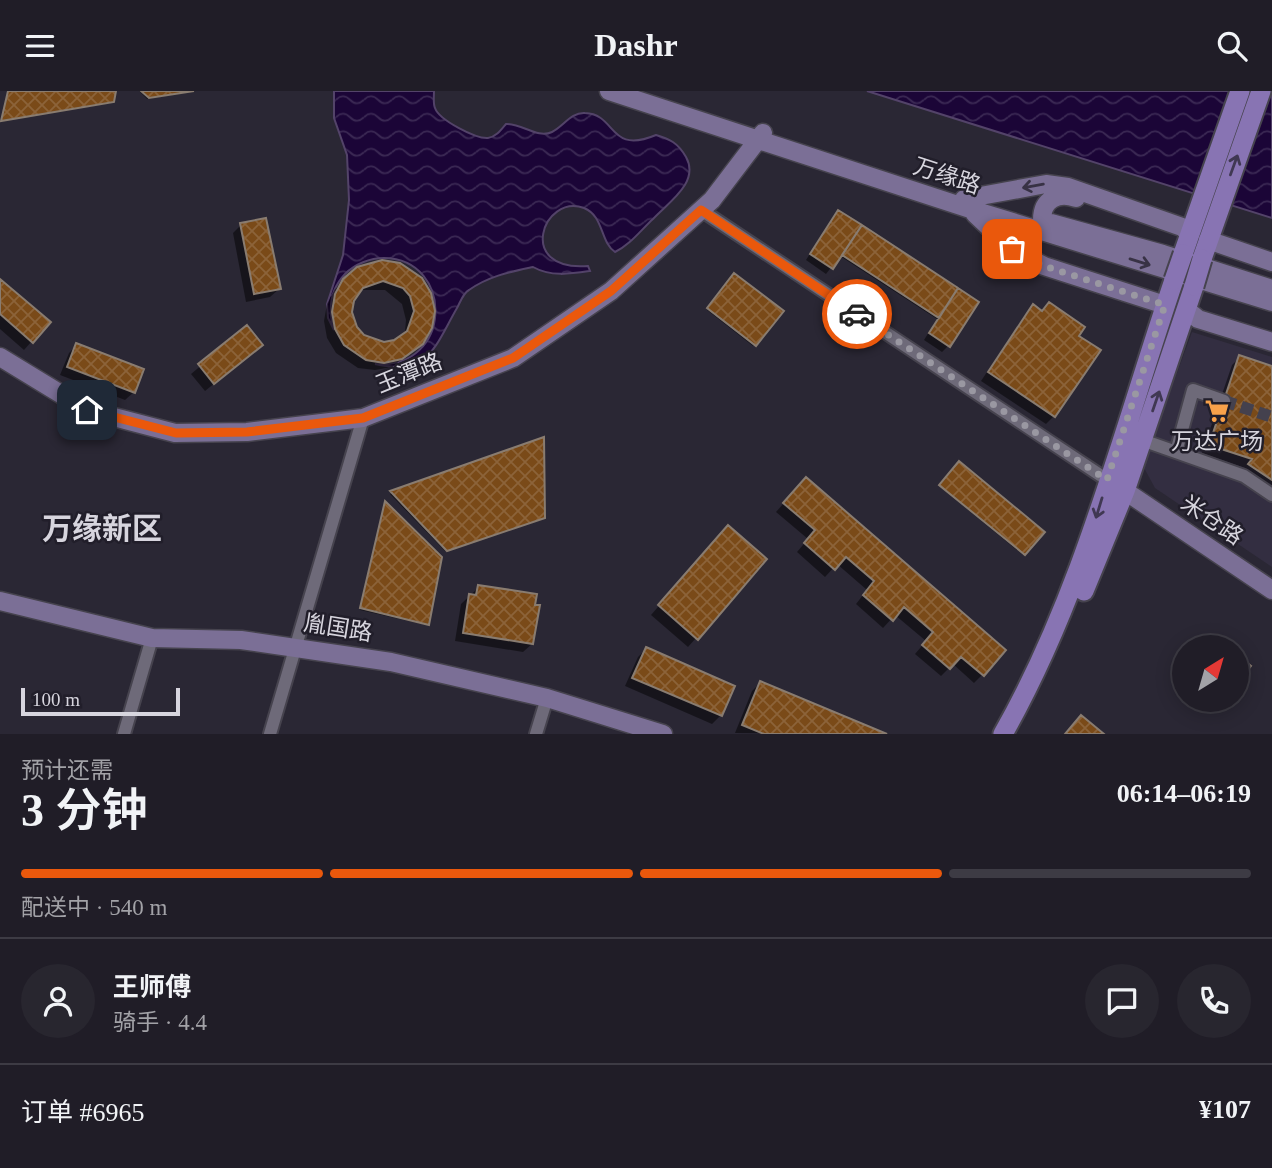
<!DOCTYPE html>
<html lang="zh">
<meta charset="utf-8">
<style>
body{margin:0;font-family:"Times New Roman","Noto Sans SC",serif;background:#28262f;color:#f1f3f6;height:100vh;display:flex;flex-direction:column;font-size:26px;white-space:nowrap}
*{box-sizing:border-box;margin:0}
p{font-size:23px;color:#a2a2a7}
.icon{flex:none;width:38px;height:38px;fill:none;stroke:currentColor;stroke-width:2;stroke-linecap:round;stroke-linejoin:round}
.map{position:relative;height:643px;overflow:hidden}
.drawer{display:flex;flex-direction:column;background:#201d27;flex:1}
.drawer>*{flex:none}
.needle{width:46px;rotate:37deg}
.buttons{position:absolute;left:1172px;top:544px;display:grid;gap:14px}
.buttons a{display:grid;place-items:center;width:77px;height:77px;border-radius:50%;background:#201d27;box-shadow:0 4px 18px #0003,0 0 0 2px #3d3b44;font-size:35px}
.scale{position:absolute;left:21px;bottom:18px;width:159px;box-sizing:border-box;padding-left:7px;border:4px solid #d7d5de;border-top:0;font-size:19px;line-height:24px;white-space:nowrap;color:#d7d5de;-webkit-text-stroke:5px #211e2a;paint-order:stroke}
.pin{position:absolute;display:grid;place-items:center;width:60px;height:60px;color:#fff;margin:-30px;border-radius:14px;box-shadow:0 4px 10px #0006}
.courier{position:absolute;display:grid;place-items:center;width:70px;height:70px;margin:-35px;border:5px solid #ea580c;border-radius:50%;background:#fff;color:#222;box-shadow:0 2px 9px #0007}
.overview em{font-style:normal;font-weight:600}
.overview div{display:flex;flex-direction:column-reverse}
.overview{display:flex;align-items:center;justify-content:space-between;height:119px;padding:0 21px}
h1{font-size:46px;font-weight:600;line-height:52px}
.bar{display:grid;grid-template-columns:repeat(4,1fr);gap:10px 7px;align-content:center;height:84px;padding:0 21px}
.bar i{height:9px;border-radius:5px;background:#3d3b44}
.bar .current{background:#ea580c}
.bar p{grid-column:span 4}
.line{display:flex;align-items:center;gap:18px;padding:0 21px;border-top:2px solid #3d3b44}
.line div{flex:1}
.round{display:grid;place-items:center;flex:none;width:74px;height:74px;border-radius:37px;background:#28262f}
header{display:flex;justify-content:space-between;align-items:center;height:91px;padding:0 21px;background:#201d27;font-size:32px;font-weight:600}
.map>svg:first-child{display:block}
.built{fill:#332e41}
.water{fill:url(#water-waves);stroke:#534369;stroke-width:2}
.shadow{fill:#0007;fill-rule:evenodd}
.building{fill:url(#building-cross-hatch);stroke:#897c70;stroke-width:2;fill-rule:evenodd}
.lines{fill:none;stroke-linecap:round;stroke-linejoin:round}
.street-tunnel{stroke:#44414e;stroke-width:12;stroke-dasharray:12 6;stroke-linecap:butt}
.street-casing{stroke:#46434e;stroke-width:16}
.secondary-casing{stroke:#46434e;stroke-width:21}
.primary-casing{stroke:#46434e;stroke-width:23}
.street{stroke:#6e6a79;stroke-width:12}
.secondary{stroke:#7b6f96;stroke-width:18}
.primary{stroke:#8874b3;stroke-width:19}
.primary-bridge-casing{stroke:#46434e;stroke-width:23;stroke-linecap:butt}
.primary-bridge{stroke:#8874b3;stroke-width:19}
.oneway{stroke:#403853}
.oneway2{stroke:#383245}
.done{stroke:#9a98a2;stroke-width:7;stroke-dasharray:0 12.6}
.route{stroke:#ea580c;stroke-width:9}
.labels{text-anchor:middle;dominant-baseline:central;stroke-width:5;stroke-linejoin:round;paint-order:stroke}
.street-label{font-size:23px;fill:#d7d5de;stroke:#211e2a}
.poi-label{font-size:23px;fill:#d7d5de;stroke:#211e2a}
.district-label{font-size:30px;font-weight:bold;fill:#d7d5de;stroke:#211e2a}
</style>
<header><svg class="icon" aria-label="menu" viewBox="0 0 24 24"><path d="M4 6h16M4 12h16M4 18h16"/></svg>Dashr<svg class="icon" aria-label="search" viewBox="0 0 24 24"><circle cx="10" cy="10" r="6"/><path d="M15 15l6 6"/></svg></header>
<div class="map">
<svg width="1272" height="643" viewBox="0 0 1272 643">
<defs>
<pattern id="water-waves" width="16" height="10" patternUnits="userSpaceOnUse" patternTransform="scale(1.75)"><rect width="16" height="10" fill="#1b0537"/><path d="M0 5q4-4 8 0t8 0" fill="none" stroke="#3b2954"/></pattern>
<pattern id="building-cross-hatch" width="8" height="8" patternUnits="userSpaceOnUse" patternTransform="scale(1.75)"><rect width="8" height="8" fill="#7a4a18"/><path d="M0 0l8 8M0 8l8-8" fill="none" stroke="#8c6339"/></pattern>
</defs>
<rect width="100%" height="100%" fill="#2a2734"/>
<path class="built" d="M1192,241L1272,266V476L1155,397L1143,375Z"/>
<path class="water" d="M334,0H434C434,5 433,13 435,17C439,29 476,48 488,47C496,46 501,39 506,33C522,32 537,48 552,41C563,36 571,21 585,22C617,23 608,64 656,44C670,48 678,52 686,66C700,91 669,111 653,128C641,139 630,154 615,161C600,151 604,125 584,117C543,102 515,181 588,175L590,180C570,183 551,186 533,176C510,181 489,185 469,199C463,202 460,212 457,217C434,257 429,285 375,273C453,279 455,168 384,167C370,167 355,173 345,183C330,199 328,219 334,239L328,227L327,213L343,164L349,109L347,64L334,27Z
M867,0H1272V127Z"/>
<path class="shadow" d="M8,0H115L111,12L1,30Z
M139,0H196L147,8Z
M833,127L952,203L948,255L942,261L924,249L937,228L840,165L826,183L806,169Z
M241,134L279,198L270,206L246,211L233,142Z
M366,174L430,203L422,252L392,276L375,279L358,277L336,262L327,247L324,230L327,213L335,198ZM362,199H385L402,213L406,229L405,240L395,251H373L355,237L351,226L352,209Z
M735,184L781,220L753,255L707,219Z
M0,190L32,250L24,259L0,238Z
M1049,213L1077,245L1054,325L1046,333L981,290L1025,224L1034,216L1041,221Z
M246,237L252,262L205,300L191,283Z
M77,254L134,301L125,309L60,284L69,262Z
M1240,266L1272,276V402L1241,382L1245,377L1202,362L1232,274Z
M542,348V428L445,460L390,403Z
M959,372L1042,441L1023,464L940,396Z
M798,396L982,584L974,592L953,573L941,585L915,563L926,550L895,524L883,537L856,513L867,499L837,473L825,486L797,461L808,448L776,421Z
M385,413L427,533L426,534L360,519Z
M720,444L696,547L688,556L651,524Z
M479,496L532,553L523,561L455,550L461,513Z
M646,558L733,595L721,624L712,633L625,595L638,566Z
M760,592L882,643L735,642L752,600Z"/>
<path class="building" d="M8,0H116L114,11L1,30Z
M141,0H194L149,7Z
M838,119L862,134L833,178L810,163Z
M266,127L281,198L254,203L240,132Z
M862,134L958,197L939,227L842,164Z
M382,169L400,172L422,187L431,202L435,220L432,237L423,253L402,268L384,272L366,269L344,254L335,238L332,221L335,203L343,188L357,176ZM383,190L403,197L410,205L414,220L407,240L394,249L384,251L364,244L357,236L352,221L354,210L363,197Z
M734,182L784,220L756,255L707,217Z
M0,188L51,231L33,252L0,223Z
M958,197L979,211L950,256L929,242Z
M1049,211L1085,236L1079,245L1101,259L1055,326L988,281L1033,213L1042,220Z
M247,234L263,254L214,293L198,273Z
M76,252L144,278L135,302L67,276Z
M1239,264L1272,275V389L1248,373L1252,368L1209,354Z
M544,346L545,427L447,460L390,400Z
M959,370L1045,441L1025,464L939,394Z
M806,386L1006,559L984,585L961,566L950,578L922,554L933,541L904,516L893,530L863,504L874,490L846,466L835,479L804,452L815,439L783,412Z
M385,410L442,466L429,534L360,517Z
M728,434L767,468L698,549L658,514Z
M478,494L537,503L535,514H540L533,553L463,542L469,503L476,504Z
M646,556L735,595L722,625L632,587Z
M1237,564L1251,575L1237,593Z
M760,590L887,643H764L742,634Z
M1081,624L1104,643H1065Z"/>
<g class="lines">
<path class="street-tunnel" d="M1224,310L1272,326"/>
<g class="street-casing">
<path id="street" d="M701,119L1115,394
M1142,349L1244,385L1272,404
M1176,361L1193,299L1224,310
M124,643L152,547
M270,643L363,327
M536,643L547,607"/>
</g>
<g class="secondary-casing">
<path id="secondary" d="M609,0L970,118L1272,211
M964,108L1046,93L1068,96L1182,136L1189,142
M975,123L1012,158L1044,175L1165,214
M1042,129C1042,108 1058,101 1076,107
M1051,132L1163,163L1272,198
M1208,149L1272,171
M1187,219L1198,228L1272,251
M0,266L87,319L175,342L247,341L363,327L513,267L611,200L712,109L763,42
M1125,400L1272,499
M0,510L152,547L241,549L391,571L547,607L663,643"/>
</g>
<g class="primary-casing">
<path id="primary" d="M1183,163L1240,0
M1202,168L1261,0
M1084,500L1125,400L1194,195
M1003,643C1083,502 1122,342 1174,189"/>
</g>
<use href="#street" class="street"/>
<use href="#secondary" class="secondary"/>
<use href="#primary" class="primary"/>
<g class="primary-bridge-casing">
<path id="primary-bridge" d="M1174,189L1183,163
M1194,195L1202,168"/>
</g>
<use href="#primary-bridge" class="primary-bridge"/>
</g>
<defs><path id="oneway-shaft" d="M-6 0H5M1.5-3L5.5 0L1.5 3" fill="none" stroke-width="1.6" stroke-linecap="round" stroke-linejoin="round" transform="scale(1.75)"/></defs>
<g class="oneway">
<use href="#oneway-shaft" transform="translate(1234 74) rotate(-70)"/>
<use href="#oneway-shaft" transform="translate(1156 310) rotate(-71)"/>
<use href="#oneway-shaft" transform="translate(1099 417) rotate(107)"/>
</g>
<g class="oneway2">
<use href="#oneway-shaft" transform="translate(1033 95) rotate(170)"/>
<use href="#oneway-shaft" transform="translate(1140 171) rotate(17)"/>
</g>
<g class="lines">
<path class="done" d="M857,223L1107,389L1165,214L1044,175L1012,158"/>
<path class="route" d="M87,319L176,342L247,341L363,327L513,267L611,200L701,119L857,223"/>
</g>
<defs>
<g id="supermarket-bare" transform="scale(1.89)"><path d="M-6-5.5h2.5l.6 2H6L4.5 2H-2.5L-4.4-4H-6ZM-1.5 3.2a1.3 1.3 0 1 0 .1 0ZM3 3.2a1.3 1.3 0 1 0 .1 0Z" fill="#f8a14a" stroke="#211e2a" stroke-width="2.5" paint-order="stroke"/></g>
</defs>
<g fill-rule="evenodd">
<use href="#supermarket-bare" x="1217" y="320"/>
</g>
<g class="labels">
<g class="street-label">
<text transform="translate(947 85) rotate(18)">万缘路</text>
<text transform="translate(409 282) rotate(-22)">玉潭路</text>
<text transform="translate(1212 429) rotate(34)">米仓路</text>
<text transform="translate(338 537) rotate(9)">胤国路</text>
</g>
<g class="poi-label">
<text x="1217" y="350">万达广场</text>
</g>
<g class="district-label">
<text x="102" y="437">万缘新区</text>
</g>
</g>
</svg>
<div class="buttons">
<a><svg class="needle" viewBox="-14 -14 28 28"><path d="M0-13l5 13h-10z" fill="#e53935"/><path d="M0 13l5-13h-10z" fill="#a2a2a7"/></svg></a>
</div>
<div class="scale">100 m</div>
<div class="pin" style="left:1012px;top:158px;background:#ea580c"><svg class="icon" aria-label="bag" viewBox="0 0 24 24"><path d="M5 8h14l-1 12H6zM9 8a3 3 0 0 1 6 0"/></svg></div>
<div class="pin" style="left:87px;top:319px;background:#1f2937"><svg class="icon" aria-label="home" viewBox="0 0 24 24"><path d="M3 11l9-7 9 7M6 9v11h12V9"/></svg></div>
<div class="courier" style="left:857px;top:223px"><svg class="icon" aria-label="car" viewBox="0 0 24 24"><path d="M5 17H2v-5l4-1 3-4h7l3 4 3 1v5h-3M9 17h6M6 11h13"/><circle cx="7" cy="17" r="2"/><circle cx="17" cy="17" r="2"/></svg></div>
</div>
<section class="drawer">
<div class="overview"><div><h1>3 分钟</h1><p>预计还需</p></div><em>06:14–06:19</em></div>
<div class="bar"><i class="current"></i><i class="current"></i><i class="current"></i><i></i><p>配送中 · 540 m</p></div>
<div class="line" style="height:126px"><a class="round"><svg class="icon" aria-label="person" viewBox="0 0 24 24"><circle cx="12" cy="8" r="4"/><path d="M4 21q1-7 8-7t8 7"/></svg></a><div><b>王师傅</b><p>骑手 · 4.4</p></div><a class="round"><svg class="icon" aria-label="chat" viewBox="0 0 24 24"><path d="M4 5h16v11H9l-5 4z"/></svg></a><a class="round"><svg class="icon" aria-label="phone" viewBox="0 0 24 24"><path d="M5 4h4l2 5-3 2q2 4 5 5l2-3 5 2v4C11 20 4 13 5 4z"/></svg></a></div>
<div class="line" style="height:91px"><div>订单 #6965</div><b>¥107</b></div>
</section>
